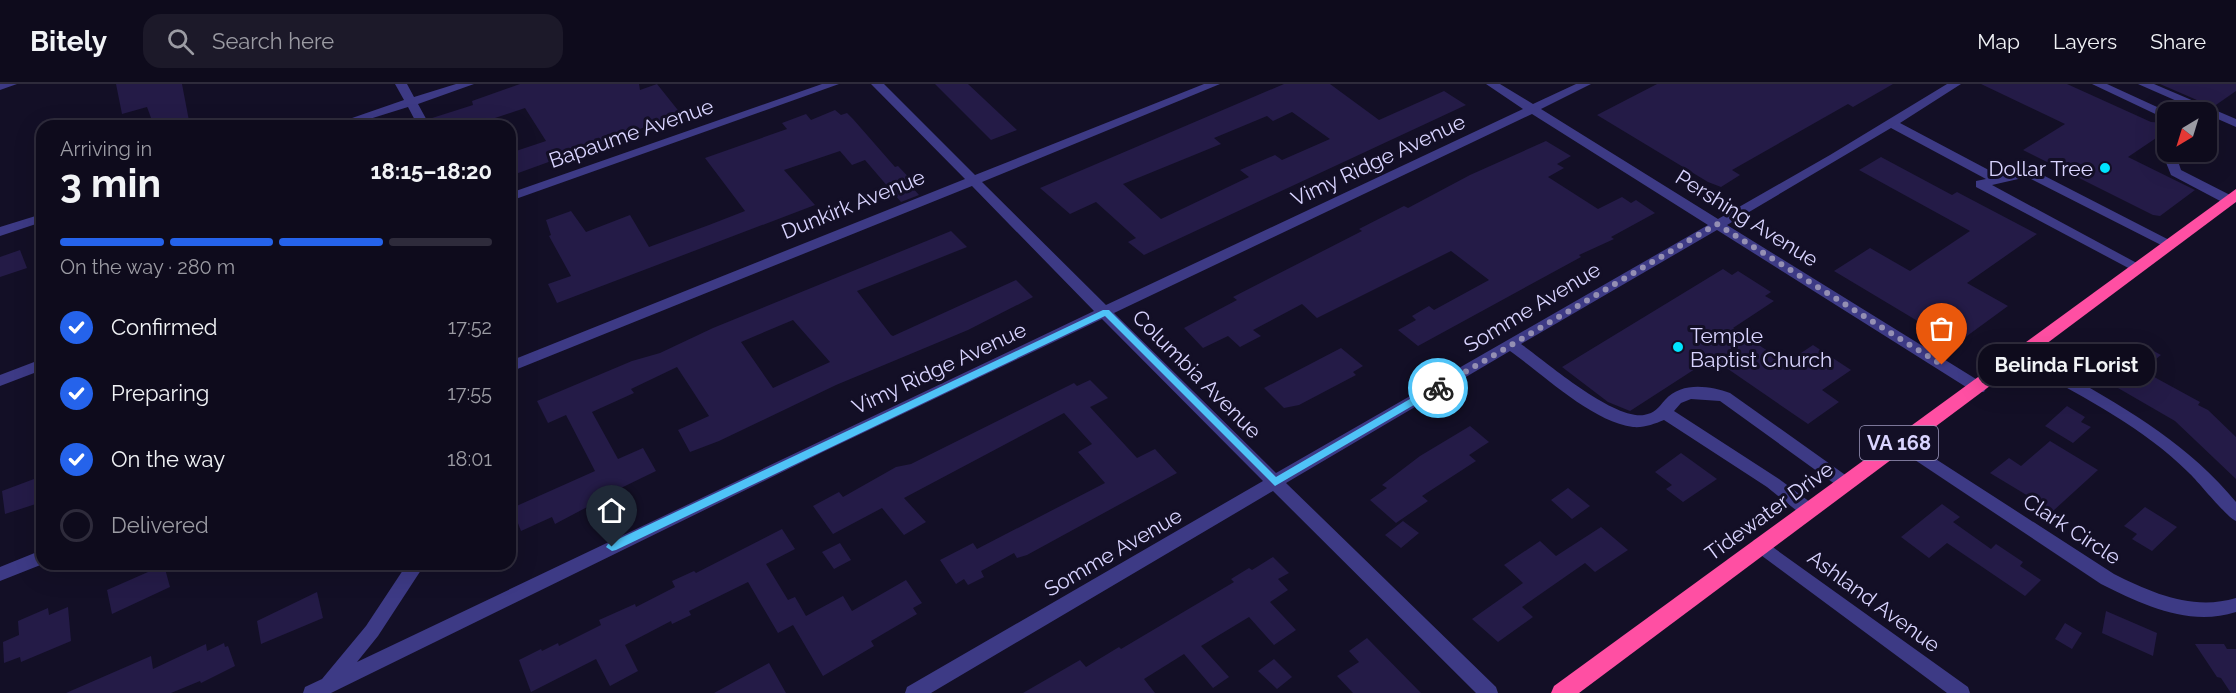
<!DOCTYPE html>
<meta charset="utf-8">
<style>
body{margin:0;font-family:Raleway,sans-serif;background:#1c1929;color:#f1f3f6;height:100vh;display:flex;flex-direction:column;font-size:22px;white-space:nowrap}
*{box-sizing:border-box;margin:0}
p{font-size:20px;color:#9b9ba3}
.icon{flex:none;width:33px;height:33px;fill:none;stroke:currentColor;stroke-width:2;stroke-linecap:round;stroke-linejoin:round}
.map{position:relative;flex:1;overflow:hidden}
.side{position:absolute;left:36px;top:36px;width:480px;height:450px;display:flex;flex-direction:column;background:#0e0b1c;border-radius:18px;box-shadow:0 6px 24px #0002,0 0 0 2px #2e2b3b}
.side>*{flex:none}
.needle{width:39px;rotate:218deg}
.tools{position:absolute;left:2157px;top:18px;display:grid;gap:12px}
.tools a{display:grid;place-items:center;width:60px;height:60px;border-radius:12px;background:#0e0b1c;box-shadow:0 6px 24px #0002,0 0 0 2px #2e2b3b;font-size:30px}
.pin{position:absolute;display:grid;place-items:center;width:51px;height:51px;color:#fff;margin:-62px -26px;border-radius:50% 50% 50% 0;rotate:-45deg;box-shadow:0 0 6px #0007}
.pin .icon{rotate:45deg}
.courier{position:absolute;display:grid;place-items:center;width:60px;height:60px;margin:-30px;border:4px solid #4fc3f7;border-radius:50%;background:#fff;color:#222;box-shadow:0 2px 8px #0007}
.bubble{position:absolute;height:42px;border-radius:18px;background:#0e0b1c;box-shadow:0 6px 24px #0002,0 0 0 2px #2e2b3b;font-size:20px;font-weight:700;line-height:42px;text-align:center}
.head em{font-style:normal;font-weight:700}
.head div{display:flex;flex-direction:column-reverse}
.head{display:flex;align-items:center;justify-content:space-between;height:102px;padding:0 24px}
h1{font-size:39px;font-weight:700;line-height:45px}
.bar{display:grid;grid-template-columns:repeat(4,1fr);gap:9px 6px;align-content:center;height:72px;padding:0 24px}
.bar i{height:8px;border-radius:4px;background:#2e2b3b}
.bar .active{background:#2563eb}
.bar p{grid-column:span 4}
ol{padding:0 24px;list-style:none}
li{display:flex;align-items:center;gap:18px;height:66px}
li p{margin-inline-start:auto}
li .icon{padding:6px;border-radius:50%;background:#2563eb;color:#fff;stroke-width:4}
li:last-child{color:#9b9ba3}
li i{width:33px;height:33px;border:3px solid #2e2b3b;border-radius:50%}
header{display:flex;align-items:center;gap:36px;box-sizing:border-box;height:84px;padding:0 30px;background:#0e0b1c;border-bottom:2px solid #2e2b3b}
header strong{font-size:28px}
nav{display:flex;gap:33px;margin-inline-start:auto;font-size:21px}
.search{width:420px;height:54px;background:#1c1929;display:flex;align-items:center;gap:15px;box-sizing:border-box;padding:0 21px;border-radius:18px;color:#9b9ba3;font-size:22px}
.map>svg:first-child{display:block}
.building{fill:#241b47;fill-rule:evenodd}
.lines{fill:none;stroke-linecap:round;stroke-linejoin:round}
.minor{fill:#3d3a85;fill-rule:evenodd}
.highway{fill:#ff4fa3;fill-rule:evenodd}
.route{fill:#4fc3f7}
.done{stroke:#948fb3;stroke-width:6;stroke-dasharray:0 10.8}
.poi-dot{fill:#00e5ff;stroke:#130f26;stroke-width:2}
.labels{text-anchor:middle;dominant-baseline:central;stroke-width:6;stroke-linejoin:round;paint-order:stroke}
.shield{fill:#130f26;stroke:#9e99be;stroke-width:1.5}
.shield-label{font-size:20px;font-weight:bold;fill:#d9d4ff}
.street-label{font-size:21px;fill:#d9d4ff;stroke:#130f26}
.poi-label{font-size:21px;fill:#d9d4ff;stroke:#130f26;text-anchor:end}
</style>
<header>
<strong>Bitely</strong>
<div class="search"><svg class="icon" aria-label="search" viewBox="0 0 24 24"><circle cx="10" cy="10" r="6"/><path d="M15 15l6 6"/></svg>Search here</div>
<nav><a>Map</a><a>Layers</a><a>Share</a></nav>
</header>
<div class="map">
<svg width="2236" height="609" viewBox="0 0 2236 609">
<rect width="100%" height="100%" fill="#130f26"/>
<path class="building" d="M116,0H182L190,42H154L147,23L122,30Z
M520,0H639L640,6L657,0L681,30L510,92V69L546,57L525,24L471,42H432L429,35L473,21L472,17Z
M935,0H968L1017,46L991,56Z
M1284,0H1330L1379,36L1444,7L1466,21L1144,171L1128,158L1136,154L1096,118L1070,130L1040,104ZM1292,28L1330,55L1282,76L1275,71L1240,86L1249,93L1161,135L1123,100L1221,60L1214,54L1267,32L1273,37Z
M1657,0H1893L1853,23L1848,20L1732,86L1740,91L1721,103L1708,98L1597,31Z
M1981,0H2067L2151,38L2168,39V46L2128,73L2195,106L2160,132L2153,131L2023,66L2065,40Z
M2160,0H2236V7L2213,23Z
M835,26L841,31L847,29L853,35L895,83L898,82L916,101L911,102L919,111L901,118L865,76L852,81L840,67L784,86L815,121L557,219L548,200L571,192L549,152L551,151L546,136L571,127L586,148L630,131L649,163L709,141L745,127L705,74L787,45L782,39L806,30L811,36Z
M1546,57L1571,72L1557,80L1564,84L1548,93L1598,125L1622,113L1631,119L1636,116L1655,129L1611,153L1614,155L1579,171L1581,173L1418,262L1398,246L1416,236L1412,232L1429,222L1434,226L1489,196L1451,167L1317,234L1302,220L1253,246L1261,252L1240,263L1228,252L1203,264L1184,244L1237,216L1233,213L1362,147L1359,145L1404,122L1408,124L1470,91Z
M1881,73L1952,111L1957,108L2037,150L1967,199L2008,222L1956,260L1834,187L1870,164L1910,187L1970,147L1859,86Z
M951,147L967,163L857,207L891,251L893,252L1016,196L1033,213L968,246L836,301L719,357L690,368L678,346L709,332L677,283L631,305L634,309L592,328L618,375L643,364L656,387L590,419L591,421L555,440L552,433L521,447L512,424L595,387L566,331L548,339L537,317L632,277L660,269L713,244ZM793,236L830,278L773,304L741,258Z
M20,166L27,184L0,193V173Z
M1723,185L1732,191L1738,187L1771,208L1765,212L1774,217L1733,244L1786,279L1813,261L1851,286L1822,306L1839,318L1808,340L1712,274L1630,327L1608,318L1562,283Z
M2137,258L2161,271L2143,285L2145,288L2200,318L2198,321L2208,326L2236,353V395L2175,337L2080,282L2106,263L2120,272Z
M1341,264L1363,282L1353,288L1356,291L1299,321L1284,324L1264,304Z
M1090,296L1108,314L1090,323L1137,374L1155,365L1177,389L1027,471L1017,474L1014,469L981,487L984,493L968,501L964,495L956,500L940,476L973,459L977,465L1105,399L1078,368L1092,360L1064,329L904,414L926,438L904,451L882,424L833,450L813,422L839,408L843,413L896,383L911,380L1074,299L1077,302Z
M2067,322L2085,333L2081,338L2091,343L2073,359L2045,342Z
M1470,342L1489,358L1469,371L1476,377L1422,412L1428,417L1396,439L1370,416L1387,404L1382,401L1420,372Z
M2050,357L2098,386L2053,427L1990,389L2009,374L2021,382Z
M1681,369L1717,395L1683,418L1666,405L1672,401L1655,388Z
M42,392V418L5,430L2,407Z
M1568,404L1590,422L1572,435L1551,416Z
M1942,420L1960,433L1953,438L1991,465L1996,460L2023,478L2020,482L2041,496L2025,512L1947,459L1929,474L1901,453Z
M2145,423L2177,443L2152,467L2132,455L2137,450L2124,442Z
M1403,437L1419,449L1401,464L1385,451Z
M1601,443L1628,466L1595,488L1585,479L1522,523L1533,533L1498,558L1472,535L1523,499L1504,481L1540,457L1556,472Z
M782,445L795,465L766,480L788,516L795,513L806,532L843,512L852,527L906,496L922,519L913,524L917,530L871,557L874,562L823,592L793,541L778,549L748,498L689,527L691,531L672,540L671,537L625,561L638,587L610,602L596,575L531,608L519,576L541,565L542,567L558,559L559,562L601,541L599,536L635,520L636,523L675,503L672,497L694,487L696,489Z
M840,459L851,476L834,485L822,468Z
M1273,473L1289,489L1278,495L1288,506L1270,518L1296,546L1274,561L1249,533L1201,562L1229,593L1213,604L1184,570L1144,595L1155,609H1023L1080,576L1086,583L1119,563L1121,565L1234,498L1231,495L1249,484L1252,486Z
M164,481L170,503L112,530L107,506Z
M317,508L323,534L261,560L257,537Z
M68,523L71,557L21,578L20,573L4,579L3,558L19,551L18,537L48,524L49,531Z
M2106,527L2157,549L2153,572L2102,549Z
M2065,539L2082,549L2072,565L2055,555Z
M1367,554L1421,609H1353L1337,592L1359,578L1349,567Z
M224,559L225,563L228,562L235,582L201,599L200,597L171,609H66L151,572L153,585L206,560L207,567Z
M2195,560H2224L2227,565H2236V609H2231L2221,594L2217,593Z
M1274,575L1292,593L1277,605L1258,587Z
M769,579L786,609H714Z"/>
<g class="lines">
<path class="minor" d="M0,0H17L0,6Z
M395,0H407L414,13L456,0H474L418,20L430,42H418L408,23L347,42H329L404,16Z
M822,0H839L510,117V109Z
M871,0H884L975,91L1204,0H1220L982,98L1106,221L1523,25L1486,0H1500L1533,20L1576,0H1591L1541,25L1718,135L1830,71L1947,0H1961L1900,39L2000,92L2033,86L2177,160L2175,163H2165L2027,93L1992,101L2146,184L2139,189L2134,187L1976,103V97L1986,95L1891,44L1727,141L1984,300L1986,304L1984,308H1974L1717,146L1521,260C1548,279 1612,335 1644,331C1655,329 1658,324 1665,316C1682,297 1710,302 1730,309L1851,395L1853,399L1851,403H1839L1720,317L1691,315L1681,319L1674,327L1779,395L1814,421L1816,426L1814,431L1808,433L1802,431L1767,403L1664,336C1654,340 1644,344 1633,343C1591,337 1544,291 1510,267L1286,399L1496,603L1498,609H1476L1273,407L931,609H905L907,603L1263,397L1102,235L823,368L331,609H303L305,603L322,595L366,542L407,480H425L378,552L357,578L1094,227L972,102L510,288V277L965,95ZM1532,30L1708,141L1276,389L1114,229Z
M2092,0H2107L2168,28V36Z
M2138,0H2154L2236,35V43Z
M2174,68H2187L2178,77L2181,86L2234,113L2235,116L2234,119H2224L2171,91L2165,76Z
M42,130V138L0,152V143Z
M2021,266C2038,271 2054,283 2069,292C2131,327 2191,363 2236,418V437C2226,433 2199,398 2188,388C2140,340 2074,309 2016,275L2014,271L2016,267Z
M42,275V286L0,302V291Z
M1900,352L2114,490C2152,509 2193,527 2236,514V528C2189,543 2143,521 2101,500L1894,362L1892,358L1894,354Z
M1760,454L1968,603L1970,609H1947L1754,466L1752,461L1754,456Z
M42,466L43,480L0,497V483Z"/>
<path class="highway" d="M2236,105V118L1579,609H1551L1554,602Z"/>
</g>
<path class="route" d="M1103,226H1109L1276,393L1434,301L1443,304L1275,402L1105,232L616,466L612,467L606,463L608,460Z"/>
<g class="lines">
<path class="done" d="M1438,304L1717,140L1942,281"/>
</g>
<g class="poi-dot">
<circle cx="2105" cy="84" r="6"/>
<circle cx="1678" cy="263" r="6"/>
</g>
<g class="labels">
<rect class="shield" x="1860" y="342" width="78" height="34" rx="4.5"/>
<g class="shield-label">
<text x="1899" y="359">VA 168</text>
</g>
<g class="street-label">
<text transform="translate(631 49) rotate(-19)">Bapaume Avenue</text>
<text transform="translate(1378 76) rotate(-25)">Vimy Ridge Avenue</text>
<text transform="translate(853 120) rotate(-22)">Dunkirk Avenue</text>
<text transform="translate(1747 134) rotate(32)">Pershing Avenue</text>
<text transform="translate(1532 223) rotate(-31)">Somme Avenue</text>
<text transform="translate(939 284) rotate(-25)">Vimy Ridge Avenue</text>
<text transform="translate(1197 290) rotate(45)">Columbia Avenue</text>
<text transform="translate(1769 427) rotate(-36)">Tidewater Drive</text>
<text transform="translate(2072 445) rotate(33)">Clark Circle</text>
<text transform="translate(1113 468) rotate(-30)">Somme Avenue</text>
<text transform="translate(1874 517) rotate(36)">Ashland Avenue</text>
</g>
<g class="poi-label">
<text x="2093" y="84">Dollar Tree</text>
<text x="1690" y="251" text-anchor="start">Temple<tspan x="1690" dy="24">Baptist Church</tspan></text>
</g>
</g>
</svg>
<div class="tools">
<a><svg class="needle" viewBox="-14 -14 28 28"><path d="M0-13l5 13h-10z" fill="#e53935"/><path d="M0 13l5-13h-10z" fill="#9b9ba3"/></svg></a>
</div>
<div class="pin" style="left:1942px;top:281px;background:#ea580c"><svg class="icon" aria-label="bag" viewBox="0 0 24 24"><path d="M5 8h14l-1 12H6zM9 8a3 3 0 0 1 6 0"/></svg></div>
<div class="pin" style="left:612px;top:463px;background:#1f2937"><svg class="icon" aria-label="home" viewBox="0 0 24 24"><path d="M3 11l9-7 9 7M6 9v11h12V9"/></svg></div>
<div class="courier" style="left:1438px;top:304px"><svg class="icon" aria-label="bike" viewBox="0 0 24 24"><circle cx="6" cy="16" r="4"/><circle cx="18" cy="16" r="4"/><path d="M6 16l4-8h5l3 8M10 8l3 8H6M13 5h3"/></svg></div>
<div class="bubble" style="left:1978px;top:260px;width:177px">Belinda FLorist</div>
<section class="side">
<div class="head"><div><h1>3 min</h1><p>Arriving in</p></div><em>18:15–18:20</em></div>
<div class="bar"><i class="active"></i><i class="active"></i><i class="active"></i><i></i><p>On the way · 280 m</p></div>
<ol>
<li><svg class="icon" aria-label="check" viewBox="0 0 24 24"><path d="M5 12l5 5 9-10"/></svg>Confirmed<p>17:52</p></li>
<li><svg class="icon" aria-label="check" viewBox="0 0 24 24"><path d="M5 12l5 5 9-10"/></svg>Preparing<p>17:55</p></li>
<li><svg class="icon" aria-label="check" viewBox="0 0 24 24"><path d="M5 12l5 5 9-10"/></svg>On the way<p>18:01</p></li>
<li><i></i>Delivered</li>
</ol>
</section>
</div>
